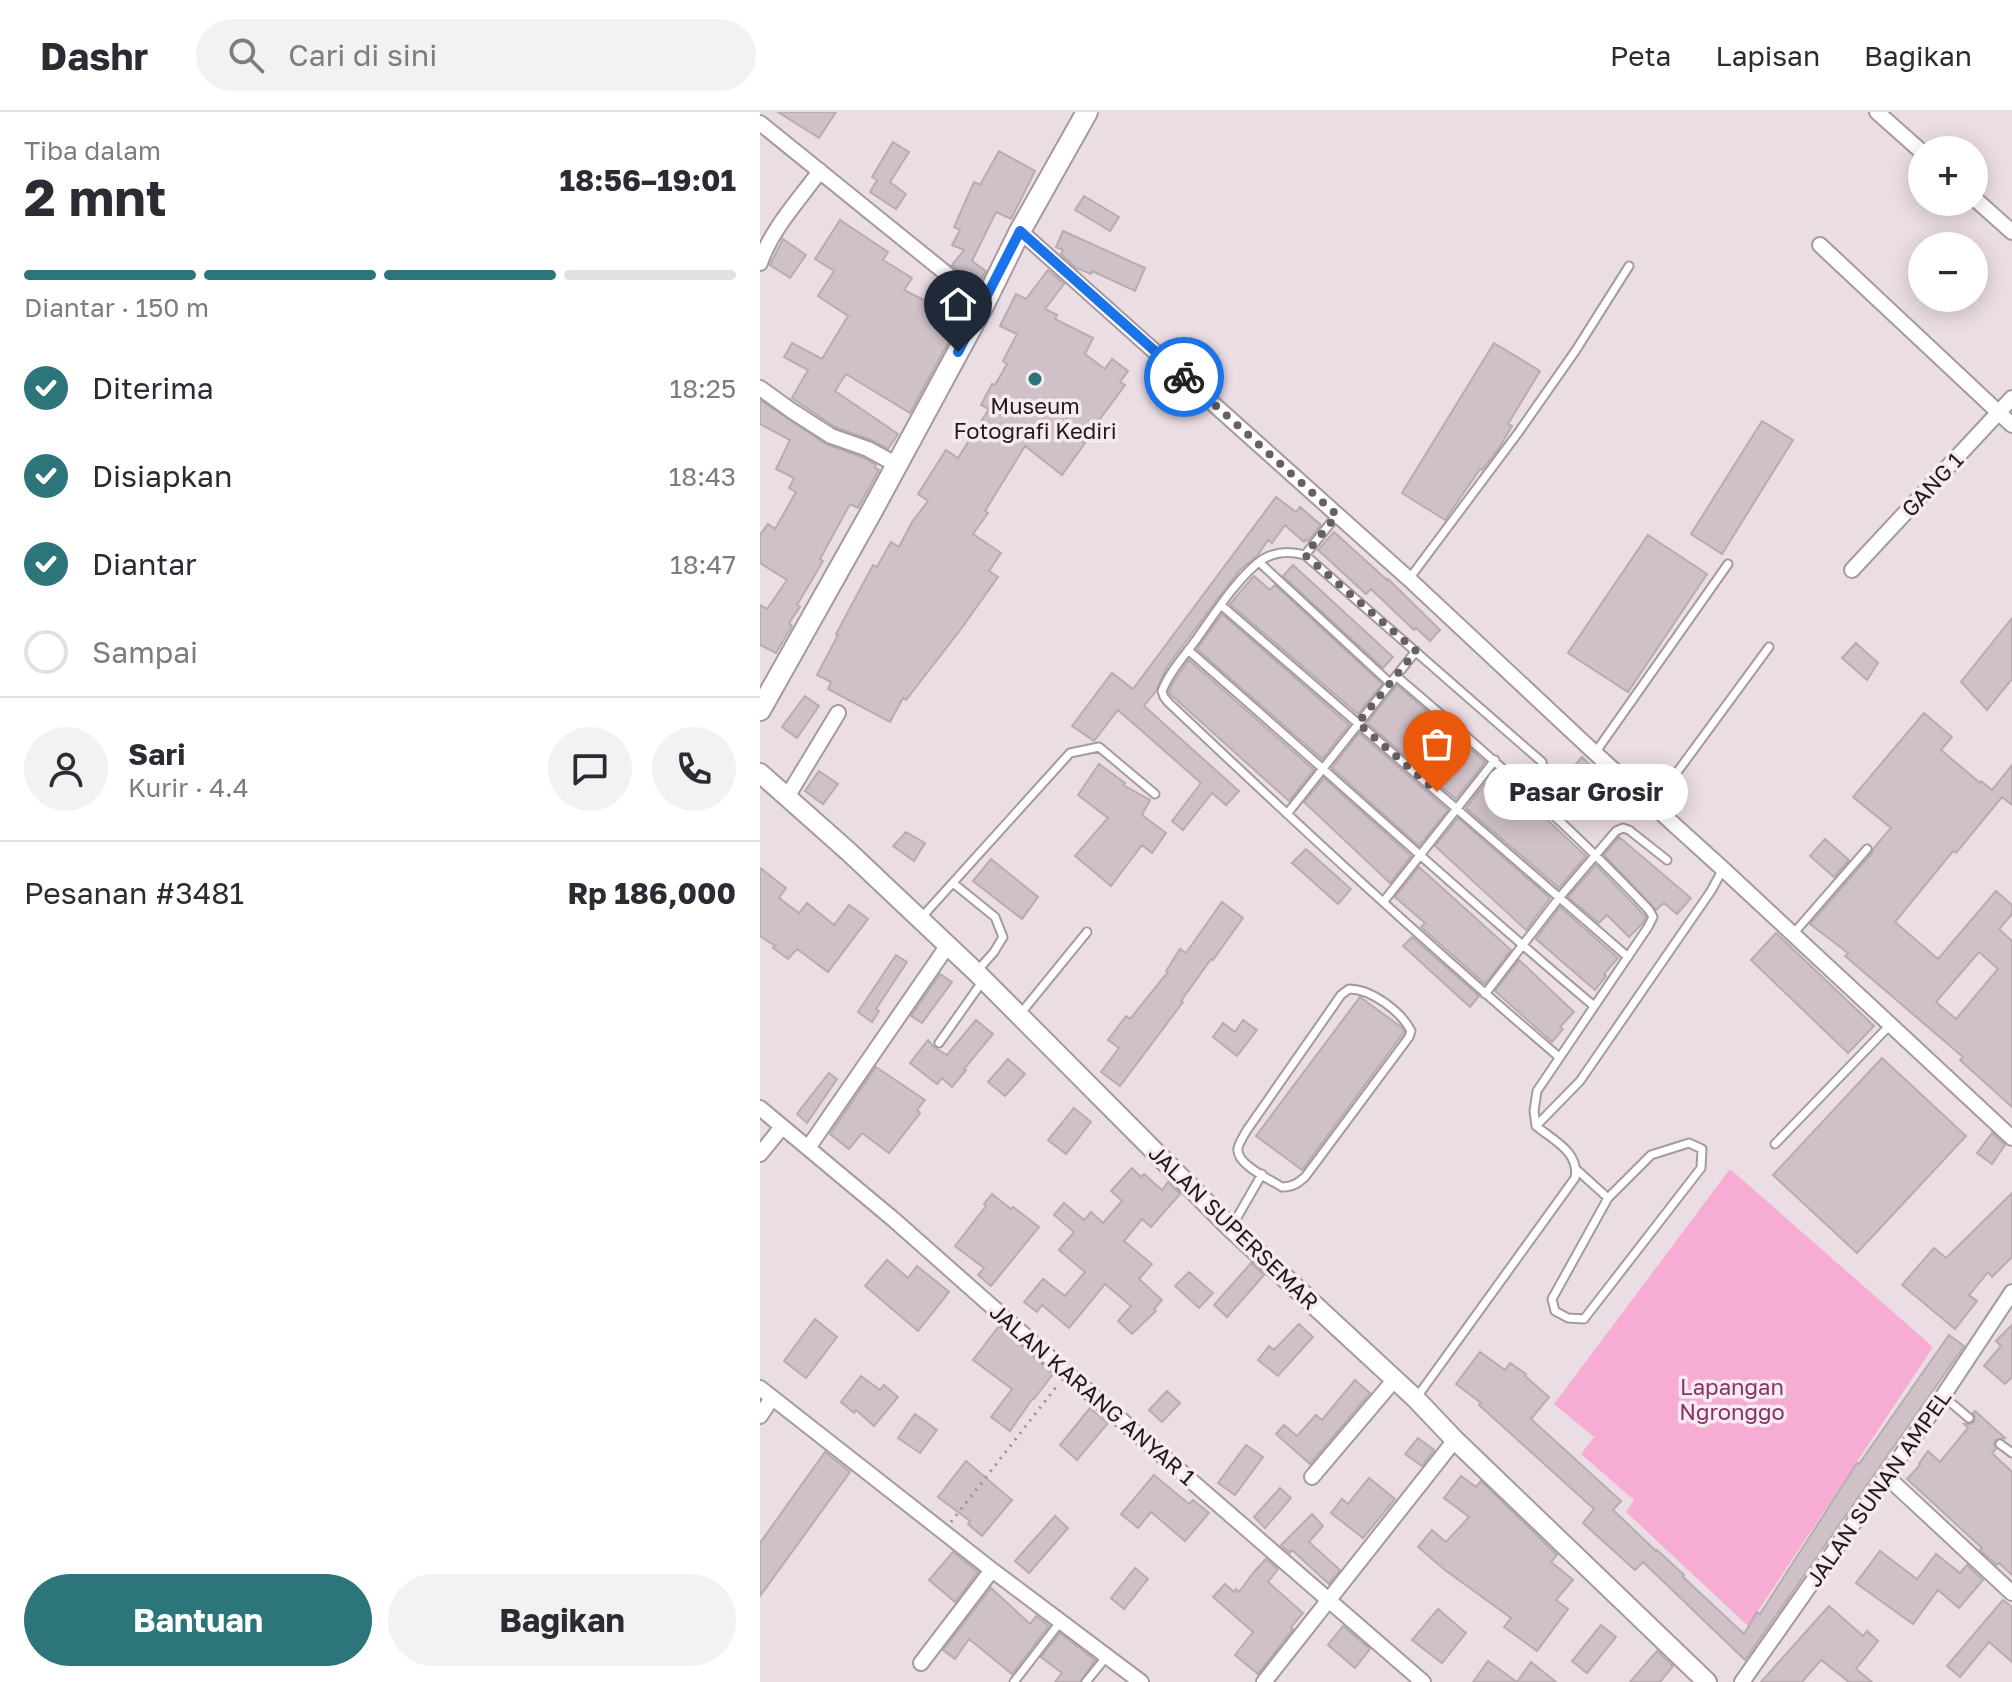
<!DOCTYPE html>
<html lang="id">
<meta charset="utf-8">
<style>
body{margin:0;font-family:"Golos Text",sans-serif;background:#f2f2f3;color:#2b2b33;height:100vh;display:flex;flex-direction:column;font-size:30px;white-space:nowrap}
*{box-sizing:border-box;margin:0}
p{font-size:26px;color:#7c7c81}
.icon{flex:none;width:44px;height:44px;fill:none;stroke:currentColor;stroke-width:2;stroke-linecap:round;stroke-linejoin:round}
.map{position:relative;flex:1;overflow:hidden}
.panel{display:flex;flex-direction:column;background:#fff;width:760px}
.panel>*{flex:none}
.controls{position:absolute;left:1148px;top:24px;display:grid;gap:16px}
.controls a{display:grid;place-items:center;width:80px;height:80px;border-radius:50%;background:#fff;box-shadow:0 4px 20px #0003;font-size:40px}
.pin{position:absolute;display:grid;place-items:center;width:68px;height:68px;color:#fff;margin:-82px -34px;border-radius:50% 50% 50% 0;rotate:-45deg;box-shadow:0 0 8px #0007}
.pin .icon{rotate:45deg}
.courier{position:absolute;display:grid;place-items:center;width:80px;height:80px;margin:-40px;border:6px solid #1a73e8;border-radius:50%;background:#fff;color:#222;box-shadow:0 2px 10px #0007}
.bubble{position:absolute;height:56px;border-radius:28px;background:#fff;box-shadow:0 4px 20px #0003;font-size:26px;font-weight:700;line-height:56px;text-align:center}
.headline em{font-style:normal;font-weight:700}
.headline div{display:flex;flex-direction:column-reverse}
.headline{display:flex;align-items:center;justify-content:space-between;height:136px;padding:0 24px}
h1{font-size:52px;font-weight:700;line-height:60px}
.bar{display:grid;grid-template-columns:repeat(4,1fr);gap:12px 8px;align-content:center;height:96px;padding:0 24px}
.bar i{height:10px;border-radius:6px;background:#e1e1e2}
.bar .active{background:#2b757b}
.bar p{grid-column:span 4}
.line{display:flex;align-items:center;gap:20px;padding:0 24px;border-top:2px solid #e1e1e2}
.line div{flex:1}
.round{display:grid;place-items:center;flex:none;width:84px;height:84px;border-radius:42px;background:#f2f2f3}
ol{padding:0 24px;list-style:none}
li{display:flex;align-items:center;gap:24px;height:88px}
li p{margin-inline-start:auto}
li .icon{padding:8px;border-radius:50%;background:#2b757b;color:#fff;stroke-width:4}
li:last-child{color:#7c7c81}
li i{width:44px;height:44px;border:4px solid #e1e1e2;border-radius:50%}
.primary-button{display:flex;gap:16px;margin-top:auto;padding:16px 24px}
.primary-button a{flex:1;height:92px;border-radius:48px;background:#2b757b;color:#fff;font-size:32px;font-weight:700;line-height:92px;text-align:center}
.primary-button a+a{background:#f2f2f3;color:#2b2b33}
header{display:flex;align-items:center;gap:48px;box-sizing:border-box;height:112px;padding:0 40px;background:#fff;border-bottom:2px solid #e1e1e2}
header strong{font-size:38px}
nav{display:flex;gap:44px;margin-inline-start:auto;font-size:28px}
.search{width:560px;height:72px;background:#f2f2f3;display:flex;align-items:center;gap:20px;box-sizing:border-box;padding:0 28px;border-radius:44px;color:#7c7c81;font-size:30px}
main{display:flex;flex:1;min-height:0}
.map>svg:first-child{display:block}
.green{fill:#f7acd4}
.building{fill:#cfc1c8;stroke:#b8abb1;stroke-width:2;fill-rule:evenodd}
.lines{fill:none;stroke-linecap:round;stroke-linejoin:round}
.lane-casing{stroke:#a6999f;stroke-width:11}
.street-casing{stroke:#a6999f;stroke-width:18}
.secondary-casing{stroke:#a6999f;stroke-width:22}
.primary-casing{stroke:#a6999f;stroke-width:24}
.path{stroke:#998f94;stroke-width:3;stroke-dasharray:2 6;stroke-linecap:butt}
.lane{stroke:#fff;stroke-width:7}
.street{stroke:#fff;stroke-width:14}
.secondary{stroke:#fff;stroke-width:18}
.primary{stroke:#fff;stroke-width:20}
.done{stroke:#665f63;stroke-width:8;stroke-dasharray:0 14.4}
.route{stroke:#1a73e8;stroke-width:10}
.poi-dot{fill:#2b757b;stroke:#f8eaf1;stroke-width:3}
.labels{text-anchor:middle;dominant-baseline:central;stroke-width:7;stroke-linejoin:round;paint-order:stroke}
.poi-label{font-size:22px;fill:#1f1b1d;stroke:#f8eaf1}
.street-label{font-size:22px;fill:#1f1b1d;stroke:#f8eaf1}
.park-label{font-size:22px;fill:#873266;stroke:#f8eaf1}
</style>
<header>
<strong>Dashr</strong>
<div class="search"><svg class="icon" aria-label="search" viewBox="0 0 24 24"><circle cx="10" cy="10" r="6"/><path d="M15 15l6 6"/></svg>Cari di sini</div>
<nav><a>Peta</a><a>Lapisan</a><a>Bagikan</a></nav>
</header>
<main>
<section class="panel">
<div class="headline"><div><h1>2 mnt</h1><p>Tiba dalam</p></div><em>18:56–19:01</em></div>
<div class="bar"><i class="active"></i><i class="active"></i><i class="active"></i><i></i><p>Diantar · 150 m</p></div>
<ol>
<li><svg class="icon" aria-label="check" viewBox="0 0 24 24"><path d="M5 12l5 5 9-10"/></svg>Diterima<p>18:25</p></li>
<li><svg class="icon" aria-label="check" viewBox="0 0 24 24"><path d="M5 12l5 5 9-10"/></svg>Disiapkan<p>18:43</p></li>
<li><svg class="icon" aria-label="check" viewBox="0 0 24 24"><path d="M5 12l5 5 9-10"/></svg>Diantar<p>18:47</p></li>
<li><i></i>Sampai</li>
</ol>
<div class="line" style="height:144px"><a class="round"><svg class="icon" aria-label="person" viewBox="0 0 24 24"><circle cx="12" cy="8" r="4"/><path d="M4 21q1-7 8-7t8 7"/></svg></a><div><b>Sari</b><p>Kurir · 4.4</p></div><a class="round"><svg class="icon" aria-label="chat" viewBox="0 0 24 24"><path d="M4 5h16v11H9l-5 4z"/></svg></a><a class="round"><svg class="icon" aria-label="phone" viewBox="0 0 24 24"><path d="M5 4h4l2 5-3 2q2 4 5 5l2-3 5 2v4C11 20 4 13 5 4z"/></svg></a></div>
<div class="line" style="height:104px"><div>Pesanan #3481</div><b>Rp 186,000</b></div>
<div class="primary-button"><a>Bantuan</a><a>Bagikan</a></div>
</section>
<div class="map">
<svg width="1252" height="1570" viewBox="0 0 1252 1570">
<rect width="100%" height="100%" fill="#ebdde4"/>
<path class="green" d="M970,1057L1173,1235L988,1514L866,1400L874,1388L821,1342L834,1325L794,1292Z"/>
<path class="building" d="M18,0H76L59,26Z
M133,30L149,40L130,70L146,82L136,97L110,80L117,68L112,65Z
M239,39L275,59L251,107L236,100L212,149L226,159L217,173L192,153L204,138L192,133L200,118L194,115L214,70L220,73Z
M324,84L359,105L350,119L315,98Z
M80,108L128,140L123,148L152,166L144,178L179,196L188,176L203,188L197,201L203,203L150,301L86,262L75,279L138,322L128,337L111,328L75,315L32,286L48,258L24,245L32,231L62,247L88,204L58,184L74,159L55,147Z
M303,119L385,156L375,179L332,159L331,162L316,156L301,142L303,138L296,135Z
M23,127L46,143L30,166L10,153Z
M288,158L304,172L285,197L297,203L295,207L333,226L325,242L345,257L352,247L368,259L360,270L365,273L323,330L325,331L302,363L265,334L225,399L228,401L213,422L241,441L229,459L238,465L201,517L146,588L143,586L130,610L68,577L71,570L57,563L78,523L76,522L113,453L117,455L131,430L139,435L152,410L168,389L158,382L186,338L198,346L229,297L221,293L232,272L235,273L247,252L243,249L257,222L240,214L256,182L266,187Z
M734,231L780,259L748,312L752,314L739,336L722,358L720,357L685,408L642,381Z
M0,288L66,332L104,346L116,353L115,356L119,358L98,396L90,392L60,447L63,449L37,493L40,495L29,511L32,514L16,541L0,533V493L7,497L27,468L0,451V423L8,412L15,417L36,380L29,376L34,366L16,357L30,328L0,312Z
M1002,309L1033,328L962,442L931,422Z
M516,385L536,400L540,395L561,413L548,429L546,427L544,430L525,413L512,431L508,428L497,444L480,458L462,481L407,555L396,579L384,594L479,679L466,693L452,681L423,718L412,709L441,671L358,598L334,629L312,614L352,561L373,577Z
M574,420L627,468L628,467L680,518L670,529L656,516L654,518L611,477L606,482L558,438Z
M888,423L947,462L868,580L808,541Z
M533,453L633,545L623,556L523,464Z
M494,464L510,478L515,473L622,572L598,602L470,492Z
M462,502L589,613L562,647L437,537Z
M1252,506V567L1227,598L1201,570Z
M1096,531L1118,551L1107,568L1082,546Z
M429,548L554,658L529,689L410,582L409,579L414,569Z
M637,573L725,650L696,687L607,611Z
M45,584L59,594L37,626L22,615Z
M1164,601L1192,625L1181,638L1220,671L1221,669L1232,678L1252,653V693L1242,685L1196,741L1193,739L1135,810L1178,847L1236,779L1252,793V802L1239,817L1252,829V995L1200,948L1203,945L1085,844L1088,841L1050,812L1112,741L1113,737L1131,716L1093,685ZM1219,840L1238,857L1196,907L1176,890Z
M599,621L688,698L659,734L572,656Z
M822,645L833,656L817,675L805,665Z
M339,652L365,671L363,673L390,688L382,703L406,721L392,741L382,733L351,774L315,744L348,706L318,683Z
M59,659L78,672L63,692L45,679Z
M735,659L826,744L799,776L706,696Z
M564,666L651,744L630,771L544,690Z
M698,706L790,786L766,818L675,734Z
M146,720L165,731L154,749L133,734Z
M859,725L931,786L917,802L904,791L896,798L844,743Z
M1065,727L1089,748L1074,765L1050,744Z
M546,737L591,777L578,792L532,751Z
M231,747L278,785L262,807L213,769Z
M836,753L886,805L882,812L869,825L847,803L839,811L808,785Z
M659,755L751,838L725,872L661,815L665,811L635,785Z
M0,756L26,776L19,786L39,801L47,791L74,813L89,793L108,807L68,860L37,837L28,847L13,836L15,834L0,824Z
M462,790L483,806L453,848L451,847L421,889L423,890L360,974L341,960L359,936L348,928L366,904L370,907L408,860L406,859L420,837L426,841Z
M800,795L858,846L844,862L846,864L835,878L776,827Z
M1016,821L1114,914L1088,941L991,848Z
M652,825L719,884L710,895L643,834Z
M136,843L147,850L116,897L119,899L112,910L98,900Z
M759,848L814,900L800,915L803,917L792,930L735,879Z
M180,862L192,870L162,911L151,904Z
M600,885L641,915L644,920L542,1058L496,1024Z
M216,908L233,922L204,957L206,958L192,975L182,966L177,972L150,951L168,928L175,936L187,943Z
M483,908L497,918L477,944L453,925L463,911L475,920Z
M1122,946L1206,1024L1097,1141L1013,1063Z
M248,947L265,962L245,984L228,970Z
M116,955L165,988L157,998L160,1001L129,1041L102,1021L89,1037L70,1022Z
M69,961L77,967L47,1011L37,1002Z
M314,996L331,1010L306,1042L288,1028Z
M1232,1021L1245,1033L1232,1052L1217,1041Z
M372,1056L381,1065L384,1062L402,1078L408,1070L420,1082L391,1115L382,1107L364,1129L392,1152L379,1167L402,1188L394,1197L396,1199L372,1222L358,1209L371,1194L345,1172L309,1216L282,1193L277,1200L264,1190L283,1167L305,1184L325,1160L299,1138L314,1120L294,1103L304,1091L324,1108L331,1100L343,1111L362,1089L351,1079Z
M1252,1081V1145L1232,1165L1228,1160L1209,1183L1217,1189L1195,1217L1142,1173L1174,1136L1186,1146Z
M232,1082L251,1097L253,1095L279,1115L231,1174L218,1163L224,1156L195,1134L226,1094L224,1092Z
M127,1148L148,1166L157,1154L189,1180L158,1219L105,1174Z
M491,1151L504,1163L467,1205L454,1193Z
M429,1160L453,1181L439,1196L415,1174Z
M55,1207L77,1225L46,1266L24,1249Z
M539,1212L553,1225L518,1264L498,1248L509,1234L514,1238Z
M1252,1213V1265L1245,1272L1224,1254L1241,1234L1236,1229Z
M239,1214L293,1262L274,1287L273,1286L250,1319L231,1305L252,1277L213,1248Z
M1189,1223L1204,1234L985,1548L883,1450L875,1458L823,1411L834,1397L719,1293L721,1291L696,1272L720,1240L745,1258L750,1251L766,1262L765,1264L789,1285L771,1307L861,1389L853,1398L896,1439L897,1438L924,1463L923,1465L984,1522L997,1500L1000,1502L1097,1351L1099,1352Z
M101,1264L120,1278L124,1273L138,1285L114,1314L96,1298L94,1301L81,1290Z
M595,1268L610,1281L550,1352L516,1322L524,1313L537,1324L556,1303L562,1308Z
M407,1279L420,1291L402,1310L389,1298Z
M330,1296L348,1311L317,1348L300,1333Z
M1215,1299L1245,1326L1235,1328L1234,1332L1236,1337L1232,1341L1252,1360V1463L1239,1451L1237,1453L1220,1438L1222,1436L1147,1367L1160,1353L1159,1352L1168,1339L1180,1350L1208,1316L1204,1312H1210L1214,1310L1215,1305L1213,1301Z
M155,1302L177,1318L160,1341L138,1326Z
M658,1326L674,1338L662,1354L645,1342Z
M486,1333L503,1345L475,1383L458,1371Z
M65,1340L90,1360L0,1484V1431Z
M206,1349L252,1388L222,1424L208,1412L210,1409L178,1385Z
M394,1363L429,1392L433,1388L449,1401L425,1429L391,1400L378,1416L361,1402Z
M701,1364L716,1375L721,1369L797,1443L791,1450L813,1468L796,1488L808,1497L777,1539L744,1515L751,1506L685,1458L658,1435L672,1418L686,1430L709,1405L684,1386Z
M609,1366L635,1387L603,1426L571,1401L582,1387L588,1392Z
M520,1376L531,1386L505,1416L494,1405Z
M552,1402L563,1414L549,1430L580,1458L569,1472L532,1438L530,1441L521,1433Z
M295,1404L308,1416L269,1461L255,1449Z
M1120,1439L1157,1467L1176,1442L1200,1461L1207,1453L1223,1468L1199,1496L1178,1478L1153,1512L1096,1471Z
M193,1440L218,1460L195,1490L169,1468Z
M506,1447L518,1457L508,1470L543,1501L531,1515L533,1517L498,1562L475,1543L493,1520L453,1485L465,1472L474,1480L476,1477L479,1480L494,1460Z
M375,1456L388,1467L364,1497L351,1486Z
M231,1476L270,1512L276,1504L289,1514L252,1562L209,1527L195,1547L183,1538Z
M1243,1488L1252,1495V1550L1229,1530L1200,1565L1187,1554Z
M1069,1494L1103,1524L1107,1519L1118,1529L1096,1557L1112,1570H1089L1061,1548L1042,1570H1001Z
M678,1497L706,1521L682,1551L652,1528Z
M841,1513L856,1525L827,1561L812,1549Z
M583,1514L610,1537L595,1556L568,1533Z
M300,1521L335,1548L320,1570H295L302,1561L281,1545Z
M897,1539L913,1554L900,1570H870Z
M728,1549L757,1570L771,1550L796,1570H713Z"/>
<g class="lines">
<g class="lane-casing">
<path id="lane" d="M545,443L577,403
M499,450L630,571
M649,467L758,321L816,238L869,154
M461,493L868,845
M428,538C564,656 696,778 834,894
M636,564C724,639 810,714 889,798L893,805L888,815L777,979L774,999L776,1014
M835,641L968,452
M766,677L783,656L782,650L545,443C530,439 517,439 503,447C479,463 453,504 436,528C424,544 409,561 402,579L404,585L409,591C536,711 665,831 799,945
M893,693L1009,535
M527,702L656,539
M193,771L235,805L243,825L234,840L217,859
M624,789L735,648
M161,806L310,641L339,635L395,682
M1033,822L1107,737
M589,877C611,877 641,899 651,919L649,925L545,1065C538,1071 533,1075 522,1075C511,1068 475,1052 478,1036C479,1031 484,1023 487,1018L581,883Z
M725,882L799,786L856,719L863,716L869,718L907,748
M261,901L327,820
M179,931L222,870
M929,1031L942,1037L941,1056L824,1207L808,1206L795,1199L792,1187L848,1086L891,1043Z
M1015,1032L1130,913
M816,1057L848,1086
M471,1116L502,1062
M1183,1284L1209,1306
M657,1285L815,1066C820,1040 793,1028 776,1014L820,969L951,779L963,757
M1240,1332L1252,1341
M254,1570L301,1509
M326,1570L347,1544"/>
</g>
<g class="street-casing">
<path id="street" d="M1117,0L1162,40
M0,11L224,192
M1214,86L1252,120
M260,119L649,467L835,641L963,757L1252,1026
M1060,133L1252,313
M0,151C12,116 39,88 60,59
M0,276L32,299L71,324L108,337L137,353
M1092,458L1252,286
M27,685L78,601
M0,996L133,1107L307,1261L663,1570
M48,1036L188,833
M0,1042L22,1015
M0,1276L232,1458L381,1570
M0,1304L12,1286
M1126,1364L1252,1481
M552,1365L635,1267
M161,1551L232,1458
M504,1570L695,1328
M982,1570L1183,1284L1252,1180"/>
</g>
<g class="secondary-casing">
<path id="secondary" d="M0,661L89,740L216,860L471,1116L656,1287L695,1328L947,1570"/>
</g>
<g class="primary-casing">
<path id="primary" d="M0,598L113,397L224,192L260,119L327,0"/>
</g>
<path class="path" d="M191,1410L297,1274"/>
<use href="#lane" class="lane"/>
<use href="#street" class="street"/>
<use href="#secondary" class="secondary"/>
<use href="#primary" class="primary"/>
</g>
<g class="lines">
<path class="done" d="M424,265L577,403L545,443L656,539L598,611L677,680"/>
<path class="route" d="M198,240L260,119L424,265"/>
</g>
<circle class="poi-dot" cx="275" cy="267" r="8"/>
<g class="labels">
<g class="poi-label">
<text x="275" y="293">Museum<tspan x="275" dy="25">Fotografi Kediri</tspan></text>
</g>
<g class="street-label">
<text transform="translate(1172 372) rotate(-47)">GANG 1</text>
<text transform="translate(474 1115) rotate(44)">JALAN SUPERSEMAR</text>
<text transform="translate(333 1282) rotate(41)">JALAN KARANG ANYAR 1</text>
<text transform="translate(1118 1376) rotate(-55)">JALAN SUNAN AMPEL</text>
</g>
<g class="park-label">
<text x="972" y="1274">Lapangan<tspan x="972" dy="25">Ngronggo</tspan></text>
</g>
</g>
</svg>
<div class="controls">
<a>+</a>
<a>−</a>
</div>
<div class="pin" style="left:677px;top:680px;background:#ea580c"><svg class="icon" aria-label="bag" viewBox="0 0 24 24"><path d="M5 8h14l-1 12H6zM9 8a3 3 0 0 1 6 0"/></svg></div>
<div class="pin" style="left:198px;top:240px;background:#1f2937"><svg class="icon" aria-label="home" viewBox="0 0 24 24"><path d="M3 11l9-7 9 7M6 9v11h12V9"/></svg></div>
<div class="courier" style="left:424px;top:265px"><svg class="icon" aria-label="bike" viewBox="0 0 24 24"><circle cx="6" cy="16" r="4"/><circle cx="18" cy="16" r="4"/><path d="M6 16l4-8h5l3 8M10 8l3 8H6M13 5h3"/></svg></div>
<div class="bubble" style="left:724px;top:652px;width:204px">Pasar Grosir</div>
</div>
</main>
